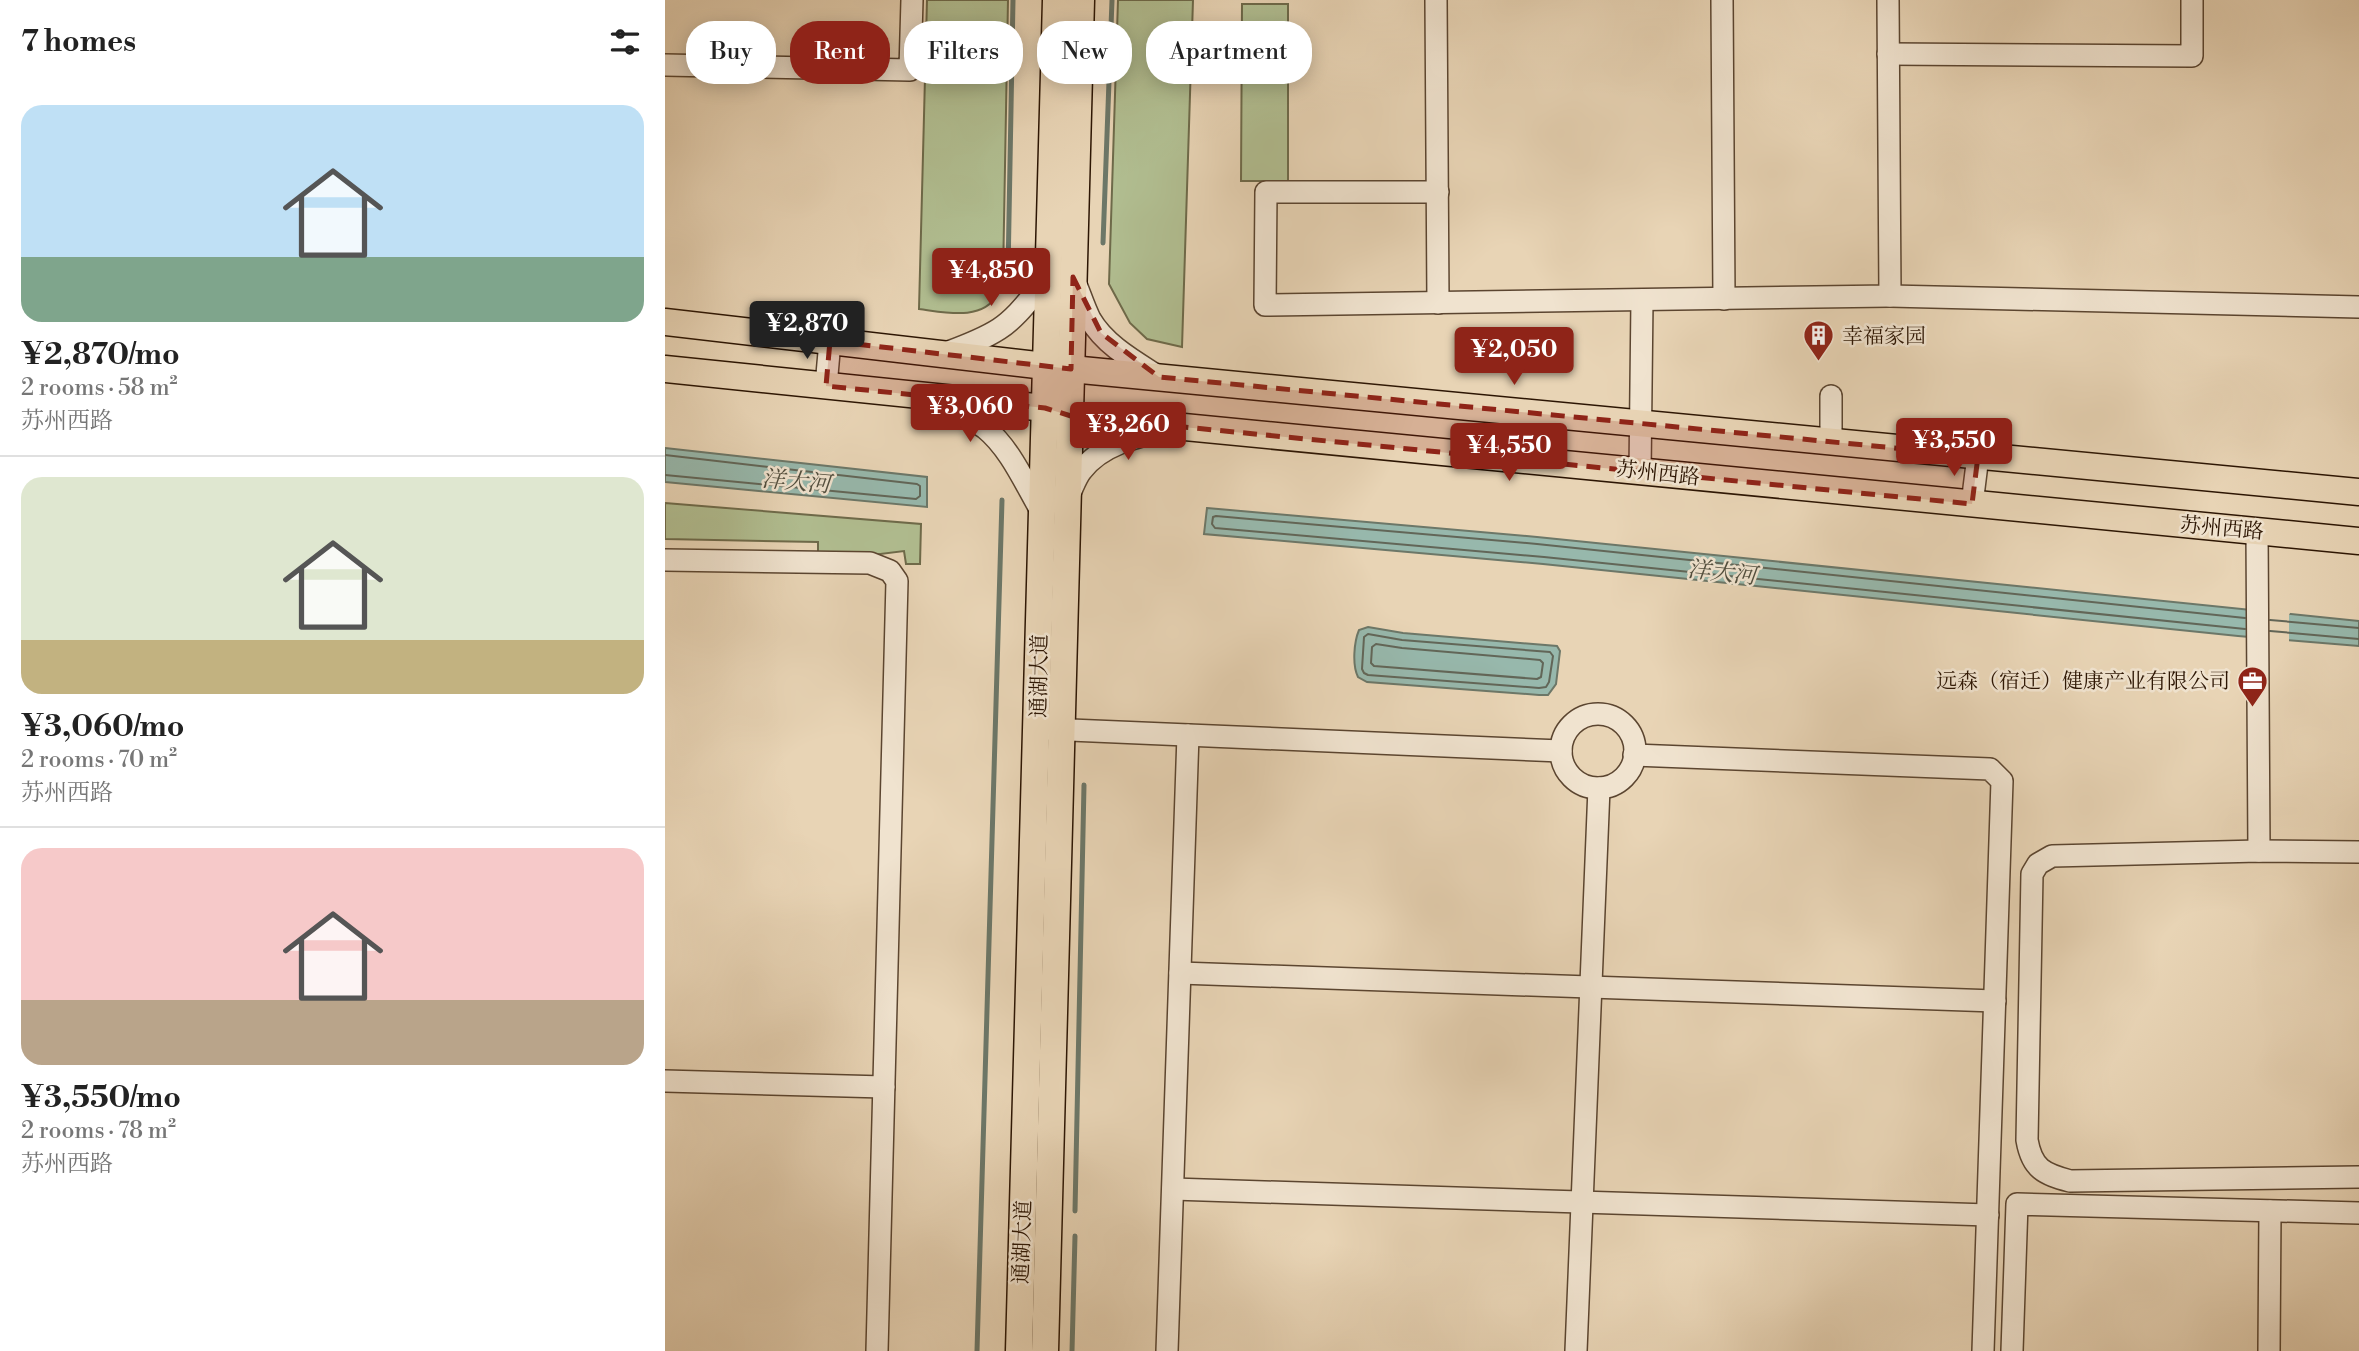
<!DOCTYPE html>
<html lang="en">
<head>
<meta charset="utf-8">
<style>
  body { margin:0; font-family:"Libre Bodoni","Noto Serif SC",serif; background:#f2f2f2; color:#222; height:100vh; display:flex; flex-direction:column; font-size:26px; white-space:nowrap }
  * { box-sizing:border-box; margin:0 }
  p { font-size:23px; color:#767676 }
  .icon { flex:none; width:38px; height:38px; fill:none; stroke:currentColor; stroke-width:2; stroke-linecap:round; stroke-linejoin:round }
  .map { position:relative; flex:1; overflow:hidden }
  .sheet { display:flex; flex-direction:column; background:#fff; width:665px }
  .sheet>* { flex:none }
  .top-card { position:absolute; left:21px; top:21px; width:665px; height:63px; display:flex; gap:14px }
  .price { position:absolute; translate:-50% -60px; padding:0 16px; border-radius:7px; background:#8f2418; color:#fff; font-size:23px; line-height:46px; filter:drop-shadow(0 2px 4px #0008) }
  .price::after { content:''; position:absolute; left:50%; top:42px; width:21px; height:16px; margin-left:-10px; background:inherit; clip-path:polygon(0 0,100% 0,50% 100%) }
  .price.on { background:#222; color:#fff }
  ul { padding:0; list-style:none }
  li { display:grid; align-content:center; gap:14px; height:371px; padding:0 21px }
  li+li { border-top:2px solid #e0e0e0 }
  li span { display:grid; place-items:center; height:217px; border-radius:21px; color:#555 }
  li>.icon { margin-inline-start:auto }
  span .icon { width:126px; height:126px; fill:#fffc; stroke-width:1 }
  li b { font-size:30px }
  h2 { display:flex; justify-content:space-between; align-items:center; height:84px; padding:0 21px; font-size:30px }
  .tag { padding:0 24px; border-radius:28px; background:#fff; box-shadow:0 4px 18px #0003; font-size:24px; line-height:63px }
  .tag.on { background:#8f2418; color:#fff }
  main { display:flex; flex:1; min-height:0 }
  .map>svg:first-child { display:block }
  .green { fill:#b1be91; stroke:#6e6a4a; stroke-width:2 }
  .water { fill:#97b8ac; stroke:#6c7768; stroke-width:2 }
  .pier { fill:#e8d4b5 }
  .lines { fill:none; stroke-linecap:round; stroke-linejoin:round }
  .shore { stroke:#626658; stroke-width:2 }
  .stream { stroke:#6c7768; stroke-width:5 }
  .minor-casing { stroke:#5b4530; stroke-width:24 }
  .major-casing { stroke:#2c1503; stroke-width:29 }
  .minor { stroke:#f0e3cf; stroke-width:21 }
  .major { stroke:#e8d4b5; stroke-width:26 }
  .marked { fill:#8f2418; fill-opacity:0.2; stroke:#8f2418; stroke-width:5; stroke-dasharray:14 9; stroke-linejoin:round }
  .labels { text-anchor:middle; stroke-width:5; stroke-linejoin:round; paint-order:stroke }
  .poi-label { font-size:21px; fill:#2c1503; stroke:#f0e3cf; text-anchor:start }
  .street-label { font-size:21px; fill:#2c1503; stroke:#f0e3cf }
  .water-label { font-size:23px; font-style:italic; fill:#514e3e; stroke:#f0e3cf }
</style>
</head>
<body>
<main>
<section class="sheet">
<h2>7 homes<svg class="icon" aria-label="filters" viewBox="0 0 24 24"><path d="M4 7h16M4 17h16"/><circle cx="9" cy="7" r="2"/><circle cx="15" cy="17" r="2"/></svg></h2>
<ul>
<li><span style="background:linear-gradient(#bfe0f5 70%,#7fa58c 0)"><svg class="icon" aria-label="home" viewBox="0 0 24 24"><path d="M3 11l9-7 9 7M6 9v11h12V9"/></svg></span><div><b>¥2,870/mo</b><p>2 rooms · 58 m²</p><p>苏州西路</p></div></li>
<li><span style="background:linear-gradient(#dfe7d0 75%,#c2b280 0)"><svg class="icon" aria-label="home" viewBox="0 0 24 24"><path d="M3 11l9-7 9 7M6 9v11h12V9"/></svg></span><div><b>¥3,060/mo</b><p>2 rooms · 70 m²</p><p>苏州西路</p></div></li>
<li><span style="background:linear-gradient(#f6c9c9 70%,#b9a48a 0)"><svg class="icon" aria-label="home" viewBox="0 0 24 24"><path d="M3 11l9-7 9 7M6 9v11h12V9"/></svg></span><div><b>¥3,550/mo</b><p>2 rooms · 78 m²</p><p>苏州西路</p></div></li>
</ul>
</section>
<div class="map">
<svg width="1694" height="1351" viewBox="0 0 1694 1351">
  <rect width="100%" height="100%" fill="#e8d4b5"/>
  <filter id="stains"><feTurbulence type="fractalNoise" baseFrequency=".00286" numOctaves="4"/><feColorMatrix values="0 0 0 0 .2 0 0 0 0 .09 0 0 0 0 .02 0 0 0 .5 -.17"/></filter>
  <radialGradient id="worn" r=".72"><stop offset=".6" stop-color="#630" stop-opacity="0"/><stop offset="1" stop-color="#630" stop-opacity=".3"/></radialGradient>
  <!-- green -->
  <g class="green">
    <path d="M262,0H343L338,277C337,282 336,290 333,294C317,322 279,312 254,309Z"/>
    <path d="M453,0H528L517,347L482,339L465,323L444,284Z"/>
    <path d="M577,4H623V181H576Z"/>
    <path d="M0,503L256,524L255,564H241L239,551L199,556L153,557V542L0,539Z"/>
  </g>
  <!-- water -->
  <g class="water">
    <path d="M0,448L262,477V507L0,482Z"/>
    <path d="M542,508L872,537L1694,621V646L1573,636L878,564L539,534Z"/>
    <path d="M703,627L738,633L892,646L895,651L891,684L883,695H874L702,682L693,677C687,665 689,642 694,630Z"/>
  </g>
  <!-- pier -->
  <path class="pier" d="M1581,607L1626,611L1624,615V643L1582,640Z"/>
  <g class="lines">
    <!-- shore -->
    <g class="shore">
      <path d="M0,455L252,484L255,486V496L251,499L0,475"/>
      <path d="M1580,618L872,544L551,516L548,517L547,524L550,528L879,557L1580,629"/>
      <path d="M1605,620L1694,628"/>
      <path d="M1605,631L1694,639"/>
      <path d="M703,634L737,640L885,652L888,656L884,682L881,687L874,688L703,675L699,673L697,669L699,637Z"/>
      <path d="M711,644L737,648L875,660L878,663L876,677L872,679L709,666L706,663L707,647Z"/>
    </g>
    <!-- stream -->
    <g class="stream">
      <path d="M438,243L447,0"/>
      <path d="M343,272L348,0"/>
      <path d="M410,1211L419,785"/>
      <path d="M312,1351L337,500"/>
      <path d="M407,1351L410,1236"/>
    </g>
    <defs>
      <g id="minor">
        <path d="M771,0L773,303"/>
        <path d="M1057,0L1059,299"/>
        <path d="M1223,54L1527,56V0"/>
        <path d="M0,65L245,70L247,0"/>
        <path d="M773,192H601L600,305L1225,296L1223,0"/>
        <path d="M410,282C415,294 419,307 425,319C440,345 469,361 494,377"/>
        <path d="M1225,296L1694,307"/>
        <path d="M278,354C297,347 317,340 334,329C354,316 368,294 384,277"/>
        <path d="M161,386L165,341"/>
        <path d="M1166,396V442"/>
        <path d="M259,403C279,409 302,415 320,428C346,449 361,486 378,514"/>
        <path d="M975,472L977,300"/>
        <path d="M404,495C408,487 411,477 417,470C437,444 471,437 502,430"/>
        <path d="M1307,504L1313,456"/>
        <path d="M1592,532L1594,851"/>
        <path d="M0,560L205,563L225,571L232,581L212,1351"/>
        <circle cx="933" cy="751" r="37"/>
        <path d="M382,729L896,751"/>
        <path d="M969,755L1325,769L1337,781L1318,1351"/>
        <path d="M1694,852L1594,851L1387,856L1373,864L1367,874L1362,1140C1367,1169 1379,1174 1405,1181L1694,1177"/>
        <path d="M515,973L1330,1001"/>
        <path d="M0,1081L219,1087"/>
        <path d="M508,1189L1323,1215"/>
        <path d="M502,1351L523,735"/>
        <path d="M911,1351L934,788"/>
        <path d="M1347,1351L1352,1204L1694,1213"/>
        <path d="M1604,1351L1605,1211"/>
      </g>
      <g id="major">
        <path d="M0,322L406,369L1694,492"/>
        <path d="M0,369L380,408L406,416L1694,541"/>
        <path d="M354,1351L391,0"/>
        <path d="M380,1351L416,0"/>
      </g>
    </defs>
    <!-- minor casing -->
    <use href="#minor" class="minor-casing"/>
    <!-- major casing -->
    <use href="#major" class="major-casing"/>
    <!-- minor -->
    <use href="#minor" class="minor"/>
    <!-- major -->
    <use href="#major" class="major"/>
  </g>
  <!-- marked area -->
  <path class="marked" d="M408,277L436,333L494,377L1313,456L1307,504L406,416L380,408L161,386L165,341L406,369Z"/>
  <!-- icons -->
  <defs>
    <symbol id="building-pin" viewBox="-11 -11 22 30"><path d="M0 17L-7.5 6A9.5 9.5 0 1 1 7.5 6Z" fill="#8f2418" stroke="#f0e3cf"/><path d="M-4-6H4V6H1V3H-1V6H-4ZM-2.5-4.3h1.7v1.8h-1.7ZM.8-4.3h1.7v1.8H.8ZM-2.5-1h1.7V.8h-1.7ZM.8-1h1.7V.8H.8Z" fill="#fff"/></symbol>
    <symbol id="office-pin" viewBox="-11 -11 22 30"><path d="M0 17L-7.5 6A9.5 9.5 0 1 1 7.5 6Z" fill="#8f2418" stroke="#f0e3cf"/><path d="M-6-3h4V-5.5h4V-3h4V5H-6ZM-1-4.5V-3h2v-1.5ZM-6 0V1H6V0Z" fill="#fff"/></symbol>
  </defs>
  <g fill-rule="evenodd">
    <use href="#building-pin" x="1136" y="318" width="35" height="47"/>
    <use href="#office-pin" x="1570" y="664" width="35" height="47"/>
  </g>
  <g class="labels">
    <!-- poi labels -->
    <g class="poi-label">
      <text x="1177" y="343">幸福家园</text>
      <text x="1565" y="688" text-anchor="end">远森（宿迁）健康产业有限公司</text>
    </g>
    <!-- street labels -->
    <g class="street-label">
      <text transform="translate(993 473) rotate(6)" y="7">苏州西路</text>
      <text transform="translate(1557 528) rotate(5)" y="7">苏州西路</text>
      <text transform="translate(374 676) rotate(-89)" y="7">通湖大道</text>
      <text transform="translate(357 1242) rotate(-88)" y="7">通湖大道</text>
    </g>
    <!-- water labels -->
    <g class="water-label">
      <text transform="translate(131 481) rotate(5)" y="8">洋大河</text>
      <text transform="translate(1057 572) rotate(6)" y="8">洋大河</text>
    </g>
  </g>
  <rect width="100%" height="100%" filter="url(#stains)"/>
  <rect width="100%" height="100%" fill="url(#worn)"/>
</svg>
<b class="price" style="left:326px;top:308px">¥4,850</b>
<b class="price on" style="left:142px;top:361px">¥2,870</b>
<b class="price" style="left:849px;top:387px">¥2,050</b>
<b class="price" style="left:305px;top:444px">¥3,060</b>
<b class="price" style="left:463px;top:462px">¥3,260</b>
<b class="price" style="left:1289px;top:478px">¥3,550</b>
<b class="price" style="left:844px;top:483px">¥4,550</b>
<div class="top-card">
<a class="tag">Buy</a>
<a class="tag on">Rent</a>
<a class="tag">Filters</a>
<a class="tag">New</a>
<a class="tag">Apartment</a>
</div>
</div>
</main>
</body>
</html>
